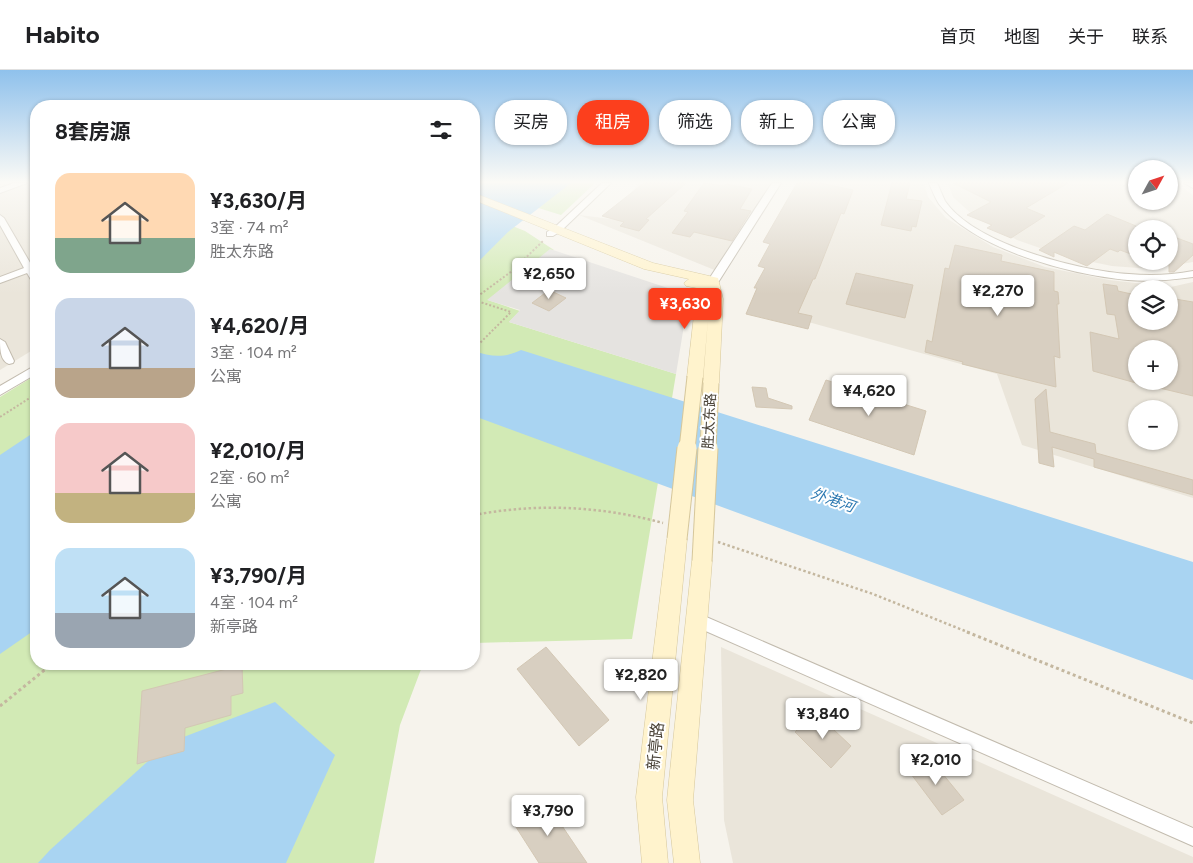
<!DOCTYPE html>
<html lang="zh">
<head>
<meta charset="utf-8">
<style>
  body { margin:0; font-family:Figtree,"Noto Sans SC",sans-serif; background:#f6f6f6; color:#202124; height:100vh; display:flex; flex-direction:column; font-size:19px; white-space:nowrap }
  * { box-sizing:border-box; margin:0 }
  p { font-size:16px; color:#757577 }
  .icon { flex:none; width:28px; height:28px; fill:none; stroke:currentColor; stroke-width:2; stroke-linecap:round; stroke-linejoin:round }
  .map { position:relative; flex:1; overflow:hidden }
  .side { position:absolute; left:30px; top:30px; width:450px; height:570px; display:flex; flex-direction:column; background:#fff; border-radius:20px; box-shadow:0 1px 4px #0004 }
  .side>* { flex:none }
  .banner { position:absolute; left:495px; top:30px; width:475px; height:45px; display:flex; gap:10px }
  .needle { width:32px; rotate:50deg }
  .buttons { position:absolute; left:1128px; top:90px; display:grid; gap:10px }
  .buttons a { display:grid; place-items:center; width:50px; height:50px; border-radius:50%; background:#fff; box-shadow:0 1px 4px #0004; font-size:25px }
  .price { position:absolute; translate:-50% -42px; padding:0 11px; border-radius:5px; background:#fff; color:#222; font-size:16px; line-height:32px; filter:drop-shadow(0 1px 2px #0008) }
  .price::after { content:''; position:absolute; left:50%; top:30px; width:15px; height:11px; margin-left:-8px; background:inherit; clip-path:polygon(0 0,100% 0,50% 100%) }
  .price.active { background:#fc3f1d; color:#fff }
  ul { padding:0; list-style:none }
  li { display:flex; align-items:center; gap:15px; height:125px; padding:0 25px }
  li span { display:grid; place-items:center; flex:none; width:140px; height:100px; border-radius:15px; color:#555 }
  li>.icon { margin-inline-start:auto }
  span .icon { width:60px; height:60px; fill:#fffc; stroke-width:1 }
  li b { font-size:21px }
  h2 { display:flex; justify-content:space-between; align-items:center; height:60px; padding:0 25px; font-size:21px }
  .chip { padding:0 18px; border-radius:20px; background:#fff; box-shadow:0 1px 4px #0004; font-size:18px; line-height:45px }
  .chip.active { background:#fc3f1d; color:#fff }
  header { display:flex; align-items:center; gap:30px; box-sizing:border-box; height:70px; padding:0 25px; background:#fff; border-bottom:1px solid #e0e0e0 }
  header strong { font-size:24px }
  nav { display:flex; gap:28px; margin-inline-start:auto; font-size:18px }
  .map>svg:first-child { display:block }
  .residential { fill:#eae5da; fill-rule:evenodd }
  .green { fill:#d2eab5 }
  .parking { fill:#e5e3e0 }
  .water { fill:#a9d4f2 }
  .building { fill:#d8cfc1; stroke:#d3c7b4 }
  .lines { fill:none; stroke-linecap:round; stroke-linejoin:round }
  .minor-casing { stroke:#c2bbae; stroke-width:2 }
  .tertiary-casing { stroke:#c2bbae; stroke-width:2 }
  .secondary-casing { stroke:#d6c79b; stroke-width:1 }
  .path-far2 { stroke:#c4b79f; stroke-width:2; stroke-dasharray:2 2; stroke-linecap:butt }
  .path-far1 { stroke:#c4b79f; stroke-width:2.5; stroke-dasharray:2.5 2.5; stroke-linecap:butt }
  .path { stroke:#c4b79f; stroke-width:3; stroke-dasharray:3 3; stroke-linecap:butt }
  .minor { fill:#fff; fill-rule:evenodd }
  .tertiary { fill:#fff; fill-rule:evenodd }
  .secondary { fill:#fff3cd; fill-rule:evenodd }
  .secondary-bridge-far1-casing { stroke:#d6c79b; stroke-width:17; stroke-linecap:butt }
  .secondary-bridge-casing { stroke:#d6c79b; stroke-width:21; stroke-linecap:butt }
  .secondary-bridge-far1 { stroke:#fff3cd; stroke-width:15 }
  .secondary-bridge { stroke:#fff3cd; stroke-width:19 }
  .labels { text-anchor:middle; stroke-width:4; stroke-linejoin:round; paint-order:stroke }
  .street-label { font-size:14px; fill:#4b4439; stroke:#fff }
  .water-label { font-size:15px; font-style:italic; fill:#2e7ab2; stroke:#fff }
  .near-street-label { font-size:16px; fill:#4b4439; stroke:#fff }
</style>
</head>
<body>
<header>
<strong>Habito</strong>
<nav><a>首页</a><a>地图</a><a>关于</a><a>联系</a></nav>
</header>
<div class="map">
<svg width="1193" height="793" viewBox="0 0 1193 793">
  <rect width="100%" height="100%" fill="#f6f3ec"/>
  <!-- residential -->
  <g class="residential">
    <path d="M15,113H36V278L0,300V118Z"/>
    <path d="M639,113H774L717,201L579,145L611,149Z"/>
    <path d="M800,113H924L928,127L946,148L993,177L1045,197L1109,210L1171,217L1193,212V428L1022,375L997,304L750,236ZM1136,219H1169V251H1136ZM1136,279H1169V311H1136ZM1136,339H1169V371H1136Z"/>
    <path d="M948,113H1136V131H1169V113H1176L1193,125V192L1152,199L1112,196L1063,186L1017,170L975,147L953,127ZM1136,159H1169V191H1136Z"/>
    <path d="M721,577L1193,787V793H733L724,750Z"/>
  </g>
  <!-- green -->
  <g class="green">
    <path d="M559,113H595L561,145L532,136Z"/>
    <path d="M474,141L525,161L554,180L488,230L520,241L509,252L676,304L632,569L474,573Z"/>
    <path d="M36,305V594H423L400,655L374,793H0V327Z"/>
  </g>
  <!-- parking -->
  <path class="parking" d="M550,179L689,225L676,304L509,252L520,240L487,230Z"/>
  <!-- water -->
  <g class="water">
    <path d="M474,113H571L508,162L474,196Z"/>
    <path d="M521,280L1193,492V610L474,346V281C491,287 505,288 521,280Z"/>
    <path d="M36,361V559L0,584V385Z"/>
    <path d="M275,632L335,685L286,793H38L50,780L168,673Z"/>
  </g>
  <!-- building -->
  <g class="building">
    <path d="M644,113H686L646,149L649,150L639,161L620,156L624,152L602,146Z"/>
    <path d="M704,113L725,116L726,114L752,119L740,139L751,141L732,171L694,162L690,167L672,163L688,142L684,141Z"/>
    <path d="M797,113H820L853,120L844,144L841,143L815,209H813L798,243L812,246L808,259L746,244L757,218H754L765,198L758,196L770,174L763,172Z"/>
    <path d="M892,113H910L906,129L922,131L916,157L912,156L911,161L881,155Z"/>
    <path d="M953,113H1068L1026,138L1045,146L1011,168L987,158L992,155L967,145L991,132Z"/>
    <path d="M1107,144L1136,156V186L1120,180L1118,182L1110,179L1087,196L1054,182V187L1039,180L1074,156L1085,160Z"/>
    <path d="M1169,165L1193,174V185L1174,202H1169Z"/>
    <path d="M955,175L1002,185L1001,191L1054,202V221L1058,222L1059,234H1057L1060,288L1054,286L1056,317L962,294L963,292L925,282L927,270L932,272L945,198L949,199Z"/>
    <path d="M856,203L913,215L905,248L846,234Z"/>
    <path d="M1103,214L1117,216L1118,221L1136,225V251H1169V228L1193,232V326L1147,315L1148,311H1169V279H1136V313L1093,301L1090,262L1119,269L1115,245L1107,244Z"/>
    <path d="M549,220L566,228L549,241L532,233Z"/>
    <path d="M826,310L926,341L914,385L809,350Z"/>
    <path d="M752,317L766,318L768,328L792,336V339L756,337Z"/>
    <path d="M1046,319L1050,362L1095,374L1096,383L1193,410V425L1094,397V389L1052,377L1054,397L1039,393L1035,329Z"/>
    <path d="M546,577L609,650L579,676L517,599Z"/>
    <path d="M242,595L243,623L231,626V645L185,658L184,681L137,694L142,621Z"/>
    <path d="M815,642L851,676L831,698L795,662Z"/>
    <path d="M929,687L964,730L942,745L908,700Z"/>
    <path d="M544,729L587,793H539L514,754Z"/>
  </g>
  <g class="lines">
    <defs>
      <g id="minor">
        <path d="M14,113H27L0,123V118Z"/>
        <path d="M602,113H611L561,161L553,166H547V162L555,157Z"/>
        <path d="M929,113H937C940,119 942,125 945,131C974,174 1079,201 1129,204C1150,206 1172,205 1193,201V207C1171,210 1150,212 1128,210C1072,205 975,180 939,134C935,128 932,120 929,113Z"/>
        <path d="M1184,113H1193V118Z"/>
        <path d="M0,145L4,148L36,203V214L33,213L27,203L0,213V207L24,198L0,155Z"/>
        <path d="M0,269L5,272L14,291L13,293L9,294C0,291 0,278 0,269Z"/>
        <path d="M36,295V304L0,325V316Z"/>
        <path d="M697,543L1193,758V776L692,555L689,550L692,545Z"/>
      </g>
      <path id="tertiary" d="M772,113H781L719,211L708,218H700L698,216L709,209Z"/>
      <g id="secondary">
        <path d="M474,123L653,193L718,208L723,229L719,313L716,317L711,318L706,317L703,313L708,249L703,307L700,311L695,312L690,311L687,307L697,218L686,216L684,213L689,209L644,199L474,130Z"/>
        <path d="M677,461L684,463L687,469L662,727L668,793H642L636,727L667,469L670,463Z"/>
        <path d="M702,483L709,485L712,491L693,730L700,793H674L667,730L692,491L695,485Z"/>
      </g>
    </defs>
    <!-- minor casing -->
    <use href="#minor" class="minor-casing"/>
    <!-- tertiary casing -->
    <use href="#tertiary" class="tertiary-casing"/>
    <!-- secondary casing -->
    <use href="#secondary" class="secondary-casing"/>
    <!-- path-far2 -->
    <g class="path-far2">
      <path d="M474,229L512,201L543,171"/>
      <path d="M474,230L511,242L474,279"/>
      <path d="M0,347L36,324"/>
    </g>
    <!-- path-far1 -->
    <g class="path-far1">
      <path d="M474,445C538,433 601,436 663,453"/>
      <path d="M718,472L873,524L970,563"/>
    </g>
    <!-- path -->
    <g class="path">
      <path d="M967,562L1193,653"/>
      <path d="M0,636L52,594"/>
    </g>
    <!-- minor -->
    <use href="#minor" class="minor"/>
    <!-- tertiary -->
    <use href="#tertiary" class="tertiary"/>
    <!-- secondary -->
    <use href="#secondary" class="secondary"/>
    <defs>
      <g id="secondary-bridge-far1">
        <path d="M687,379L695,307"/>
        <path d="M708,379L711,313"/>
      </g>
      <g id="secondary-bridge">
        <path d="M677,469L687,378"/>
        <path d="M702,491L708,378"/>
      </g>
    </defs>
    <!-- secondary-bridge-far1 casing -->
    <use href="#secondary-bridge-far1" class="secondary-bridge-far1-casing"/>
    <!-- secondary-bridge casing -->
    <use href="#secondary-bridge" class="secondary-bridge-casing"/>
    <!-- secondary-bridge-far1 -->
    <use href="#secondary-bridge-far1" class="secondary-bridge-far1"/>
    <!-- secondary-bridge -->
    <use href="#secondary-bridge" class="secondary-bridge"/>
  </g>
  <!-- sky -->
  <linearGradient id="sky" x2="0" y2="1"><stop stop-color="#8fc1ec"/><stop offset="0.5" stop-color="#fbfaf6"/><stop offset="1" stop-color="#fbfaf6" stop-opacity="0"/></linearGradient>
  <rect width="1193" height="224" fill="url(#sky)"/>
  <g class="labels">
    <!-- street labels -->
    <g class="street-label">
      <text transform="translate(709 351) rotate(-87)" y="5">胜太东路</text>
    </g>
    <!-- water labels -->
    <g class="water-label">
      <text transform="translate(833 430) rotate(19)" y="5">外港河</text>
    </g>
    <!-- near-street labels -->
    <g class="near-street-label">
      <text transform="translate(655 676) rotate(-84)" y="6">新亭路</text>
    </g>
  </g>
</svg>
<div class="buttons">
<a><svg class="needle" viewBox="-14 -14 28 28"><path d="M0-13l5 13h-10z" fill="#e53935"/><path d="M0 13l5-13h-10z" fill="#757577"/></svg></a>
<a><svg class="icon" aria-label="locate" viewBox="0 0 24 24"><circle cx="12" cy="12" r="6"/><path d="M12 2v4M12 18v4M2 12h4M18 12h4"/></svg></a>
<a><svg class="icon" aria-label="layers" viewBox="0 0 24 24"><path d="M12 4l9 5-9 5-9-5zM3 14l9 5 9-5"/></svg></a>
<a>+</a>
<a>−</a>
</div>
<b class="price" style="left:549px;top:230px">¥2,650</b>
<b class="price" style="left:998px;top:247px">¥2,270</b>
<b class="price active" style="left:685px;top:260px">¥3,630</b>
<b class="price" style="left:869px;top:347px">¥4,620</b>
<b class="price" style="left:641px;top:631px">¥2,820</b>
<b class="price" style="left:823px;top:670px">¥3,840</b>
<b class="price" style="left:936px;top:716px">¥2,010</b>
<b class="price" style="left:548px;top:767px">¥3,790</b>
<div class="banner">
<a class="chip">买房</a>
<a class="chip active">租房</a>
<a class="chip">筛选</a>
<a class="chip">新上</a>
<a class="chip">公寓</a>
</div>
<section class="side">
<h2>8套房源<svg class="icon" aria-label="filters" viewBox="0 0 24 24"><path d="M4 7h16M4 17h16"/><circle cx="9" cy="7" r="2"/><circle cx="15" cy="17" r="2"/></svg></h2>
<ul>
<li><span style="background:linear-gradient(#ffd9b3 65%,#7fa58c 0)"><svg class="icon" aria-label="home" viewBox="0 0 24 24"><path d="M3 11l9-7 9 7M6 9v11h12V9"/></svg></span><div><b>¥3,630/月</b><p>3室 · 74 m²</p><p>胜太东路</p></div></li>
<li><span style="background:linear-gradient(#c9d6e8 70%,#b9a48a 0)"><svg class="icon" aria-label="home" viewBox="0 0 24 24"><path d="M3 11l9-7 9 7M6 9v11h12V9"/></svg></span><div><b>¥4,620/月</b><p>3室 · 104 m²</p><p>公寓</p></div></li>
<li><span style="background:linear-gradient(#f6c9c9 70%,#c2b280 0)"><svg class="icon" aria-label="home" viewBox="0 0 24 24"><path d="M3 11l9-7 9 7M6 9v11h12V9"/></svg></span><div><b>¥2,010/月</b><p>2室 · 60 m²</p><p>公寓</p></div></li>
<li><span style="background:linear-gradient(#bfe0f5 65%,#9aa5b1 0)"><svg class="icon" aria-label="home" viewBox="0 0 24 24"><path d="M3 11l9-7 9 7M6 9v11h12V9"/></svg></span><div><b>¥3,790/月</b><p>4室 · 104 m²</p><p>新亭路</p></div></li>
</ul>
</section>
</div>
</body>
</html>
